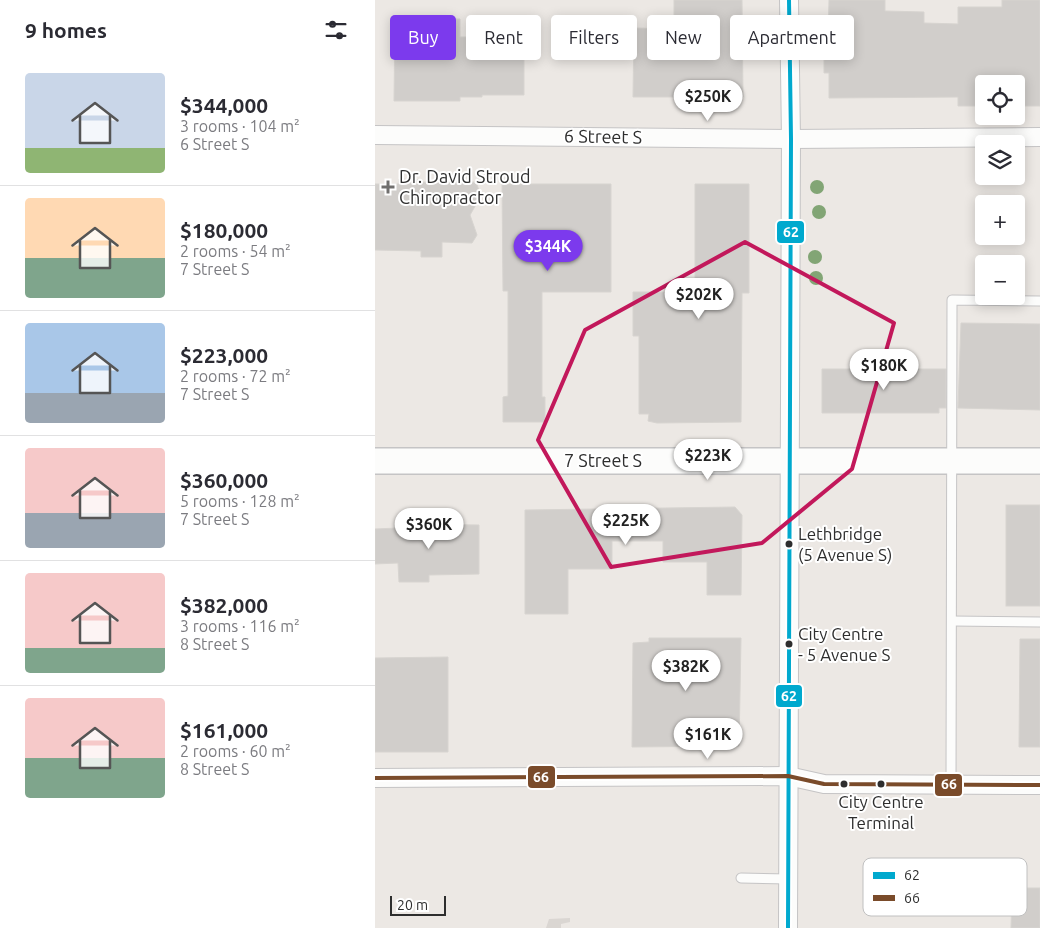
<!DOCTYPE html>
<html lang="en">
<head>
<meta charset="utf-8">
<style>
  body { margin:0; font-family:Ubuntu,sans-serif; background:#f7f7f7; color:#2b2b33; height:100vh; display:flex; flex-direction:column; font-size:19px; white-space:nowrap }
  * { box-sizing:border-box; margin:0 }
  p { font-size:16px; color:#7c7c81 }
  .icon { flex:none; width:28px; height:28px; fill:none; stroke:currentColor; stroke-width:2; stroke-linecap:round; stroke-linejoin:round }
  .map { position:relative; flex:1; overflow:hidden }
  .details { display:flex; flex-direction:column; background:#fff; width:375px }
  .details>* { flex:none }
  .guide { position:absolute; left:15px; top:15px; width:475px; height:45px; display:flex; gap:10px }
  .buttons { position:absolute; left:600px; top:75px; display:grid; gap:10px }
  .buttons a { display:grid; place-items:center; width:50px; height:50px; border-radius:5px; background:#fff; box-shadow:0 2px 12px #0003; font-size:25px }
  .scale { position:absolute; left:15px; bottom:12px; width:56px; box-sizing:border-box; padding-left:5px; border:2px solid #2e2e2e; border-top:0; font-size:14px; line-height:18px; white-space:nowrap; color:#2e2e2e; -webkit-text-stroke:4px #fff; paint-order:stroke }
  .price { position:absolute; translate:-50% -42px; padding:0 11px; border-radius:18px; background:#fff; color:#222; font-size:16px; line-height:32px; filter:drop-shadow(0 1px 2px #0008) }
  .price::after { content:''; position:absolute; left:50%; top:30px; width:15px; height:11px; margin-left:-8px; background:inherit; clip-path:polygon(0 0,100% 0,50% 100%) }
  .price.current { background:#7c3aed; color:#fff }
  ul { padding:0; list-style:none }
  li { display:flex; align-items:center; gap:15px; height:125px; padding:0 25px }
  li+li { border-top:1px solid #e1e1e2 }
  li span { display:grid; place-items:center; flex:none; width:140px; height:100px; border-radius:5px; color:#555 }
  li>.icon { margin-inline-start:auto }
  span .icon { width:60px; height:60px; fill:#fffc; stroke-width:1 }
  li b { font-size:21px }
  h2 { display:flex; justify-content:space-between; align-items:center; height:60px; padding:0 25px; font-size:21px }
  .tag { padding:0 18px; border-radius:5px; background:#fff; box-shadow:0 2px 12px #0003; font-size:18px; line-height:45px }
  .tag.current { background:#7c3aed; color:#fff }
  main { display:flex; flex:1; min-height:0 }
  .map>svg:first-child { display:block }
  .plaza { fill:#dad6d2 }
  .building { fill:#d1cecb; stroke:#d7d4d0 }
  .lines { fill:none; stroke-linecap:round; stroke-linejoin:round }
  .lane-casing { stroke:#c5c4c5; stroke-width:11 }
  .street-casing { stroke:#c5c4c5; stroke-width:20 }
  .secondary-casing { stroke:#c5c4c5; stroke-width:28 }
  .lane { stroke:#fcfcfb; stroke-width:9 }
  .street { stroke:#fcfcfb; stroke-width:18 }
  .secondary { stroke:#fcfcfb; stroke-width:25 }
  .bus-1-casing { stroke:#fff; stroke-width:8 }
  .bus-2-casing { stroke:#fff; stroke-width:8 }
  .bus-1 { stroke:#00a9ce; stroke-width:4 }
  .bus-2 { stroke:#7a4b2a; stroke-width:4 }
  .tree { fill:#82a575 }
  .marked { fill:none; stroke:#c2185b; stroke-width:4; stroke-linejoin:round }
  .poi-dot { fill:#706f6e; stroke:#fff; stroke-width:2 }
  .bus-dot { fill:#2e2e2e; stroke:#fff; stroke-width:2 }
  .labels { text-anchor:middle; stroke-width:4; stroke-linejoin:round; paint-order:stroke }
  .bus-label { font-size:17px; fill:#2e2e2e; stroke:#fff; text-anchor:start }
  .street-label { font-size:18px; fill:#2e2e2e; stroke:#fff }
  .poi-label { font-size:18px; fill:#2e2e2e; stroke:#fff; text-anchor:start }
  .key { fill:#fff; stroke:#c0c0c0; stroke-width:1 }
  .key-label { font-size:14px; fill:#2e2e2e }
  .line-badge { stroke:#fff; stroke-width:2 }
  .badge-label { font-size:14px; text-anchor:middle; font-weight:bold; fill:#fff }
</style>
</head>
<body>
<main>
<section class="details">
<h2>9 homes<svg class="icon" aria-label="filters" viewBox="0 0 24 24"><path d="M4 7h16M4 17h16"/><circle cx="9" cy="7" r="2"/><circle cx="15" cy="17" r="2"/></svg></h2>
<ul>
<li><span style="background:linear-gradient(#c9d6e8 75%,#8fb573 0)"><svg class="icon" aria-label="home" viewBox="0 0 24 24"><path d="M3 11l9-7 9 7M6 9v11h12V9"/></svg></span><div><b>$344,000</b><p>3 rooms · 104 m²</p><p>6 Street S</p></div></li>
<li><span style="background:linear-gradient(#ffd9b3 60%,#7fa58c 0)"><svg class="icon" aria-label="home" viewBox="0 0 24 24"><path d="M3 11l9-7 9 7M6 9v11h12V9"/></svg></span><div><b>$180,000</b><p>2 rooms · 54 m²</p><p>7 Street S</p></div></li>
<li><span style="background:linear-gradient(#a9c7e8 70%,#9aa5b1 0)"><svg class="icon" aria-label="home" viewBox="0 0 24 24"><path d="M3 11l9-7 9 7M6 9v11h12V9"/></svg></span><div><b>$223,000</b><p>2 rooms · 72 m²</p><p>7 Street S</p></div></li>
<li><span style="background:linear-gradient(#f6c9c9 65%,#9aa5b1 0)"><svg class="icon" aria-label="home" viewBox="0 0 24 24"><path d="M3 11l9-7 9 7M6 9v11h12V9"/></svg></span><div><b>$360,000</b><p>5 rooms · 128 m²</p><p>7 Street S</p></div></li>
<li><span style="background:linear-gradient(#f6c9c9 75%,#7fa58c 0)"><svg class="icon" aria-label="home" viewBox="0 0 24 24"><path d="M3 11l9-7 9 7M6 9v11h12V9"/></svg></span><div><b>$382,000</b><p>3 rooms · 116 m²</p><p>8 Street S</p></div></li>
<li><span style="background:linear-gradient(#f6c9c9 60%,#7fa58c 0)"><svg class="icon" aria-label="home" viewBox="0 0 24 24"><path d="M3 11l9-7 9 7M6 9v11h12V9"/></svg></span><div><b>$161,000</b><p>2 rooms · 60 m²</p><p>8 Street S</p></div></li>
</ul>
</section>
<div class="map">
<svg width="665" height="928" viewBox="0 0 665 928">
  <rect width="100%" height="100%" fill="#ece8e4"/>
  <!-- plaza -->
  <path class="plaza" d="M195,918V922L186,924V928H171L174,919Z"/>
  <!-- building -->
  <g class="building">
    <path d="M299,0H367L368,97H258L259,28L299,29Z"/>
    <path d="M454,0H510V11L549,12V23L583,24V7H627V0H665V106H641V84H609V106H583V97L454,98V73H449V40L453,41Z"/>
    <path d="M20,19H85V37H135L140,38V42H149V95H107V97H85V101H19Z"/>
    <path d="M24,179L46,180V182H101L106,196L95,215L102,235L97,243L67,242V257H46V251L0,250V184H23Z"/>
    <path d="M127,184H236V292H167V397H170V422H128V397L133,396V291H128Z"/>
    <path d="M320,184H374V293H367L366,422L282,423L273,421L274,414H264V336H258V292H320Z"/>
    <path d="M586,323L665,324V410L583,408Z"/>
    <path d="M447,369H571V408H564V413H447Z"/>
    <rect x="631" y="505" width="34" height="101"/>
    <path d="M360,507L367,515L366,595H332V562H288V541H237V569H193V614H150V510Z"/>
    <path d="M22,524L104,525V574L54,575V582H24L23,563L0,564V529L22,528Z"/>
    <path d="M274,638H366L364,746L257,747L258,643L274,642Z"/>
    <path d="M645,639H665V747H644Z"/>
    <path d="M73,657V752H0V658Z"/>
    <path d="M637,888H665V928H636Z"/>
  </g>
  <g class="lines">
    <defs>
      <g id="lane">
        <path d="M577,621L665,622"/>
        <path d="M576,785L577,300L665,301"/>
        <path d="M366,878L413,879"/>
      </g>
      <g id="street">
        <path d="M0,135L416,139L665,137"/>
        <path d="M0,778L413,776L449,784L665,785"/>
        <path d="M413,928L416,139L414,0"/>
      </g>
      <path id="secondary" d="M0,461H665"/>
    </defs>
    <!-- lane casing -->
    <use href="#lane" class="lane-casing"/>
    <!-- street casing -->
    <use href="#street" class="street-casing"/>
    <!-- secondary casing -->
    <use href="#secondary" class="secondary-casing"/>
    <!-- lane -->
    <use href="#lane" class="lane"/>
    <!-- street -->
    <use href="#street" class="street"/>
    <!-- secondary -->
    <use href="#secondary" class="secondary"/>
    <defs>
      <path id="bus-1" d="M413,928L416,139L414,0"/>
      <path id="bus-2" d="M0,778L413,776L449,784L665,785"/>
    </defs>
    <!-- bus-1 casing -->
    <use href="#bus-1" class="bus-1-casing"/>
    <!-- bus-2 casing -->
    <use href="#bus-2" class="bus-2-casing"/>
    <!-- bus-1 -->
    <use href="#bus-1" class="bus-1"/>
    <!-- bus-2 -->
    <use href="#bus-2" class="bus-2"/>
  </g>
  <!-- trees -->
  <g class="tree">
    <circle cx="442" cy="187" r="7"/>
    <circle cx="444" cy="212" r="7"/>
    <circle cx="440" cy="257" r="7"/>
    <circle cx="441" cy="278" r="7"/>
  </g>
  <!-- marked area -->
  <path class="marked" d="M370,242L519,323L477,469L387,543L236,567L163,440L210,330Z"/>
  <!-- markers -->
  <path class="poi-dot" d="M10.5 179.5h5v5h5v5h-5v5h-5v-5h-5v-5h5z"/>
  <g class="bus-dot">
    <circle cx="414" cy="544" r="4.5"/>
    <circle cx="414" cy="644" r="4.5"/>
    <circle cx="469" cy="784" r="4.5"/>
    <circle cx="506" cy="784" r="4.5"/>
  </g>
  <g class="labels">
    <!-- bus labels -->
    <g class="bus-label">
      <text x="423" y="540">Lethbridge<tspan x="423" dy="21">(5 Avenue S)</tspan></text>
      <text x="423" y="640">City Centre<tspan x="423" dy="21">- 5 Avenue S</tspan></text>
      <text x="506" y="808" text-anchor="middle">City Centre<tspan x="506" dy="21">Terminal</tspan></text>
    </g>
    <!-- street labels -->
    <g class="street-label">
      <text transform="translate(228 137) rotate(1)" y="6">6 Street S</text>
      <text x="228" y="467">7 Street S</text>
    </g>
    <!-- poi labels -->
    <g class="poi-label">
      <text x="24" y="183">Dr. David Stroud<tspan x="24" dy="21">Chiropractor</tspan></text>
    </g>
  </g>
  <!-- legend -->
  <rect x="488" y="858" width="164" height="58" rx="8" class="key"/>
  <rect x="498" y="872" width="22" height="7" fill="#00a9ce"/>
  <rect x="498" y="895" width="22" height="6" fill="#7a4b2a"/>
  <g class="key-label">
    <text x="529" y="880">62</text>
    <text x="529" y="903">66</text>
  </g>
  <g class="line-badge">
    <rect x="401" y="220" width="29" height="24" rx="5" fill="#00a9ce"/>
    <rect x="400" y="684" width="28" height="24" rx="5" fill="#00a9ce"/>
    <rect x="152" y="765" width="29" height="24" rx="5" fill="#7a4b2a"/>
    <rect x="559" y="773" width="29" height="24" rx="5" fill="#7a4b2a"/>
  </g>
  <g class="badge-label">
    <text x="416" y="237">62</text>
    <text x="414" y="701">62</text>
    <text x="166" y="782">66</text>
    <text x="574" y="789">66</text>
  </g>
</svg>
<div class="buttons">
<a><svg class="icon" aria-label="locate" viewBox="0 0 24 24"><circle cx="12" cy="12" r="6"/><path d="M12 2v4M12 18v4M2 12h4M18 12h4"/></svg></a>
<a><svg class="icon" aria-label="layers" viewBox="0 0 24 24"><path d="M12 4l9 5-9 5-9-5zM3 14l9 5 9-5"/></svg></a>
<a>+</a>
<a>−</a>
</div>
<div class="scale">20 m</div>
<b class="price" style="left:333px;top:122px">$250K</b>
<b class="price current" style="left:173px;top:272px">$344K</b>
<b class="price" style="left:324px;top:320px">$202K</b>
<b class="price" style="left:509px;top:391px">$180K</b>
<b class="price" style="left:333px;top:481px">$223K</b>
<b class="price" style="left:251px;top:546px">$225K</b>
<b class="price" style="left:54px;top:550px">$360K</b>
<b class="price" style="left:311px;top:692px">$382K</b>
<b class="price" style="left:333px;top:760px">$161K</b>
<div class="guide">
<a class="tag current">Buy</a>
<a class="tag">Rent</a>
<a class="tag">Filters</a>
<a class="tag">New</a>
<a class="tag">Apartment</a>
</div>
</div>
</main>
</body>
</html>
